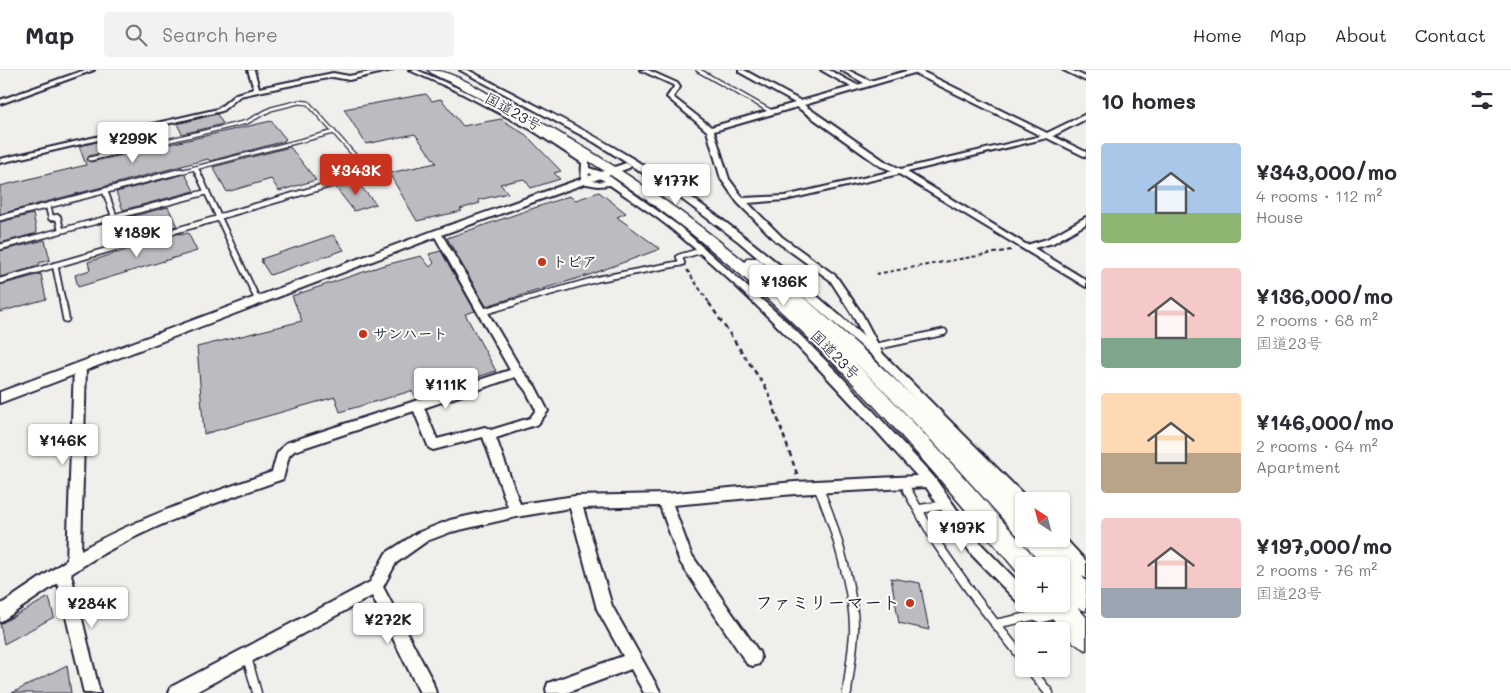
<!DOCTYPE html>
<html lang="en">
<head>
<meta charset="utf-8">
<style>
  body { margin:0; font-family:Mali,"Klee One",sans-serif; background:#f2f2f3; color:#2b2b33; height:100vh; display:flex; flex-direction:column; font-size:19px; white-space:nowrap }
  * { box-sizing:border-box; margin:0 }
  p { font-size:16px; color:#7c7c81 }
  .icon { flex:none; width:28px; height:28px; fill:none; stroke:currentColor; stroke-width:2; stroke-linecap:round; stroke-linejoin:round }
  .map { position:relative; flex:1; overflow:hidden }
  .side { display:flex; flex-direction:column; background:#fff; width:425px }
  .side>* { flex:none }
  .needle { width:32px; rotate:324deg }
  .controls { position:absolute; left:1015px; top:422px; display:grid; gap:10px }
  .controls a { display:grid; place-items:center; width:55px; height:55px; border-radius:5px; background:#fff; box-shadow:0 1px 4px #0004; font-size:25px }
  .price { position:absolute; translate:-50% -42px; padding:0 11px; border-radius:5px; background:#fff; color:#222; font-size:16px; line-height:32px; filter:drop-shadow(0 1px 2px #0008) }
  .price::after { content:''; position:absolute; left:50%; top:30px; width:15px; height:11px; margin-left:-8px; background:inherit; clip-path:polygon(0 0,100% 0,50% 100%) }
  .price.active { background:#c8321e; color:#fff }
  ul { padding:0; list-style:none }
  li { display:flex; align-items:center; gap:15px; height:125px; padding:0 15px }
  li span { display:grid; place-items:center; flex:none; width:140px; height:100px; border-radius:5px; color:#555 }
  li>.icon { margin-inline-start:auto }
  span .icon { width:60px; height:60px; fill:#fffc; stroke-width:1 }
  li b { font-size:21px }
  h2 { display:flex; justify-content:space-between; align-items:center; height:60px; padding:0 15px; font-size:21px }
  header { display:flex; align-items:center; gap:30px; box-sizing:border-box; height:70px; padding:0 25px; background:#fff; border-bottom:1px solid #e1e1e2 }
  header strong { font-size:24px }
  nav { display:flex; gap:28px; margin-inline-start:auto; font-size:18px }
  .search { width:350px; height:45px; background:#f2f2f3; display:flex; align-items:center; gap:12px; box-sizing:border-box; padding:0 18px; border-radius:5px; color:#7c7c81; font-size:19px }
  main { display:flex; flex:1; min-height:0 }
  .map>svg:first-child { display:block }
  .building { fill:#bcbcc0; stroke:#22223b }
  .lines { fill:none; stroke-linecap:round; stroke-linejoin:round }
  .service-far3-casing { stroke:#22223b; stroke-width:5.5 }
  .service-far2-casing { stroke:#22223b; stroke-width:8 }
  .service-far1-casing { stroke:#22223b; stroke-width:9 }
  .service-casing { stroke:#22223b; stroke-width:11 }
  .minor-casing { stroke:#22223b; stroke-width:4 }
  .tertiary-casing { stroke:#22223b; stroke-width:4 }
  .trunk-casing { stroke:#22223b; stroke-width:3 }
  .path-far2 { stroke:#22223b; stroke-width:2; stroke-dasharray:4 3; stroke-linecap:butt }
  .path-far1 { stroke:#22223b; stroke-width:2.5; stroke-dasharray:5 4; stroke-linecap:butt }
  .path { stroke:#22223b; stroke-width:3; stroke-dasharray:6 5; stroke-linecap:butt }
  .service-far3 { stroke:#fdfcf7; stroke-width:3 }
  .service-far2 { stroke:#fdfcf7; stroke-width:4.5 }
  .service-far1 { stroke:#fdfcf7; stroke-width:5.5 }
  .service { stroke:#fdfcf7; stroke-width:8 }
  .minor { fill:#fdfcf7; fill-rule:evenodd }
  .tertiary { fill:#fdfcf7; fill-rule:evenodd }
  .trunk { fill:#fdfcf7; fill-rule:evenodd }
  .poi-dot { fill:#c8321e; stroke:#fdfcf7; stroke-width:2 }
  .labels { text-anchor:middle; stroke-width:4; stroke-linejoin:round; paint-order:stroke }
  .street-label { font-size:15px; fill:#22223b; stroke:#fdfcf7 }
  .poi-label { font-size:15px; font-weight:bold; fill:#22223b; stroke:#fdfcf7; text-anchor:start }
  .near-poi-label { font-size:18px; font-weight:bold; fill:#22223b; stroke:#fdfcf7; text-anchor:end }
</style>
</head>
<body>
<header>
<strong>Map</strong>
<div class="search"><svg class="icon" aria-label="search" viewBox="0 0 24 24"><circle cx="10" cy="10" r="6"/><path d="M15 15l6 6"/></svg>Search here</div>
<nav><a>Home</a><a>Map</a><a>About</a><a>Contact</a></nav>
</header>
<main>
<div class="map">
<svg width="1086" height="623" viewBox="0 0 1086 623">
  <rect width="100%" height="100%" fill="#f0efec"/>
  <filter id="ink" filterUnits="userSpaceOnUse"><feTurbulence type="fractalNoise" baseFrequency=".02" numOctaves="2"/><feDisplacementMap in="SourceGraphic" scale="10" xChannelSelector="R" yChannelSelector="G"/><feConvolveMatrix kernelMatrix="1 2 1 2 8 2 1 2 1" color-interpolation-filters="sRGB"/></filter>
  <g filter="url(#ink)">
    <!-- building -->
    <g class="building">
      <path d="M426,24L432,31L441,29L463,56L501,49L526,65L561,101L554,103L560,109L531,118L524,109L500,114L508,123L478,130L480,133L460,139L462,141L417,151L389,103L436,93L415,64L366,74L344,39Z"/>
      <path d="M217,44L223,54L182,64L177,54Z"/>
      <path d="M271,51L286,69L284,70L285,71L210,91L208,89L0,144V116L86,95L79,76L134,63L139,74L89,86L87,90L91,92Z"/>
      <path d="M290,77L316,110L279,121L271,109L227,122L213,97Z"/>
      <path d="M185,104L194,121L123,140L116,122Z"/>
      <path d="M357,112L376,134L354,141L336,118Z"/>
      <path d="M599,122L626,143L617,147L660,179L589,205L486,236L447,168L569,126L576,130Z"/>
      <path d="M168,137L177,156L123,171L117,153L127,150L126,148Z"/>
      <path d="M33,144L37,163L0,173V152Z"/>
      <path d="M180,163L181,165L188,163L197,181L78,217L75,205L90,200L88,192Z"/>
      <path d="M333,165L344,180L270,205L261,191H263L261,189Z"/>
      <path d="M45,170L50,190L39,193V196L0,207V181Z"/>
      <path d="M441,181L475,241L465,244L496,301L417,327L411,321L340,342L335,327L204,364L197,277L302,251L292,226L381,196L421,186L430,197L434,193L429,184Z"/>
      <path d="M41,204L46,229L0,242V215Z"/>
      <path d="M891,508L920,513L929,560L899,553Z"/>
      <path d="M49,527L54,547L4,574L0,554Z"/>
      <path d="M67,595L71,623H12Z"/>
    </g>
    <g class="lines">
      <defs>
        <g id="service-far3">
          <path d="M698,0L772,42"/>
          <path d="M90,89L247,52L271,39L299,32L308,33L370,103"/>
          <path d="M195,98L197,103"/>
          <path d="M176,103L334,62"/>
        </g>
        <g id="service-far2">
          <path d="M197,101L258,231"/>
          <path d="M105,121L114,146"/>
          <path d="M48,136L51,148L58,147L61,160"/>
          <path d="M218,147L370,103L369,101"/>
          <path d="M0,148L181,101"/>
          <path d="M0,177L207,122"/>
          <path d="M55,195L63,234"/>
          <path d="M0,211L219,148"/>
          <path d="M509,234L598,209L682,193L679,187L703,180"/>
        </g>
        <g id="service-far1">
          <path d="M63,233L66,249"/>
          <path d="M482,242L513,233"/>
          <path d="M874,277L944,262"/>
        </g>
        <g id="service">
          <path d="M818,417C834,452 855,524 854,562C853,582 849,603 847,623"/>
          <path d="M907,420L938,475L976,529L1024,590"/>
          <path d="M920,439L946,435"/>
          <path d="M995,554L1037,545"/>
          <path d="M247,587L257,623"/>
          <path d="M1030,599L1049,623"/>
        </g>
        <g id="minor">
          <path d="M85,0H94L0,34V30Z"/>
          <path d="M248,0H254L259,18L333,3L349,6L380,0H392L349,10L333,7L258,22L240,26L222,41L0,93V89L218,39L236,24L254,19Z"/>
          <path d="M409,0H417C478,26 533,55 589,90V98L605,103L680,157L787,252L840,305L934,407L982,475L1024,518V534H1039L1042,537L1064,533L1069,535L1072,540L1069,545L1040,553L1035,550L972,485L926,417L795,424L673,435L691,484L759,582L761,588L759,594L753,596L747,594L680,492L660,436L583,438L612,536L661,623H644L631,599L566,623H547L546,619L548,613L623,586L597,539L570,438L516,447L451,462L427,471L396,493L383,517L432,610L436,623H420L372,526L194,623H169L171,617L370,512L386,483L417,463L450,450L508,437L483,367L433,380L429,378L414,341L294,381L289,386L283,409C210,435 134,460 71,504L100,623H84L58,513L0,552V535L67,490L74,297L76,294L80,293L86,297L81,480C141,446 208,424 272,402L277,384L286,373L510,300L433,163L434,161L437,160L441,163L521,299L535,316L548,341L538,354L496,368L520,434L575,426L665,424L795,412L917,406C840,320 763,235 674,161C654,144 631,130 610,115L598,116L581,113L582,93L532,60L459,22ZM589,103L605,111L598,112L588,110ZM515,307L526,321L536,340L530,348L491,360L485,357L437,369L424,338Z"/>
          <path d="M460,0H468C524,30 581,57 635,90C717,141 792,203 864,267L852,244L830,210L776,171L738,133L721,109L707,61L667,27L674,17L673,15L640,0H648L677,13L680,17L673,27L711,57L795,33L739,2V0H744L801,31L851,17L821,0H829L857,15L864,13L841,0H848L870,11L910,0H919L1047,63L1086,44V49L1053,66L1086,82V87L1047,68L907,102L1027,175L1047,169L1086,147V154L1053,173L1034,178L1086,210V217L899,104L785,130L748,133L782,167L836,206L862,244L883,284L1030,431H1024V439L1019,437L873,286L738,171L668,119L594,72ZM914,3L1041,66L901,99L886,92L804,35ZM797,37L880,96L893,101L785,126L743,128L729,109L714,61Z"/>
          <path d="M1063,0H1071L1086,7V11Z"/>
          <path d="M1061,464L1086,491V508L1081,506L1052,473L1050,469H1061Z"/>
        </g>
        <path id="tertiary" d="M626,93L631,96L629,98L441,165L0,333V322L433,161Z"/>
        <path id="trunk" d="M428,0C451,0 474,16 494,27C583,73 668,128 745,192L747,188H757C852,266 941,350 1024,441V469H1049L1086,511V541L1078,538L1086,547V580C1069,573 1052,550 1045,534H1061V523L1070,529L1061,518V496H1043L1026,476L1022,469L1023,467L1016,464C956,395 894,329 828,266C901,336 969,412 1035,488L1039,496H1024V506L1019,504C908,369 793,236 651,133C604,99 555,69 504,41C487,31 469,22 452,13C444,9 434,6 428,0Z"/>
      </defs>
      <!-- service-far3 casing -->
      <use href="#service-far3" class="service-far3-casing"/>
      <!-- service-far2 casing -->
      <use href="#service-far2" class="service-far2-casing"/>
      <!-- service-far1 casing -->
      <use href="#service-far1" class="service-far1-casing"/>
      <!-- service casing -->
      <use href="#service" class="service-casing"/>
      <!-- minor casing -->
      <use href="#minor" class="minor-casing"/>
      <!-- tertiary casing -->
      <use href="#tertiary" class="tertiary-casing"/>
      <!-- trunk casing -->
      <use href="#trunk" class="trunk-casing"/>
      <!-- path-far2 -->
      <g class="path-far2">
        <path d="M687,200L710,234"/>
        <path d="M876,204L1011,180"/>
      </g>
      <!-- path-far1 -->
      <path class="path-far1" d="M709,233L768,321L797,404"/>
      <!-- path -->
      <path class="path" d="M796,403L797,405"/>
      <!-- service-far3 -->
      <use href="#service-far3" class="service-far3"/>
      <!-- service-far2 -->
      <use href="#service-far2" class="service-far2"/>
      <!-- service-far1 -->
      <use href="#service-far1" class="service-far1"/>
      <!-- service -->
      <use href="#service" class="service"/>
      <!-- minor -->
      <use href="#minor" class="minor"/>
      <!-- tertiary -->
      <use href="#tertiary" class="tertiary"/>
      <!-- trunk -->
      <use href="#trunk" class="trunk"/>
    </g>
  </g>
  <!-- markers -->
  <g class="poi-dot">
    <circle cx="542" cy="192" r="5"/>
    <circle cx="363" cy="264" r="5"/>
    <circle cx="910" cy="533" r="5"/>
  </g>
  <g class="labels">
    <!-- street labels -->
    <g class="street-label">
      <text transform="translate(513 42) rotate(29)" y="5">国道23号</text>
      <text transform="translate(835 285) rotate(45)" y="5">国道23号</text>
    </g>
    <!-- poi labels -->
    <g class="poi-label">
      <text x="552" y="197">トピア</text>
      <text x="373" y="269">サンハート</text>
    </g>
    <!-- near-poi labels -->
    <g class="near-poi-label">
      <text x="900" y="539">ファミリーマート</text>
    </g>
  </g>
</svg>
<div class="controls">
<a><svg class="needle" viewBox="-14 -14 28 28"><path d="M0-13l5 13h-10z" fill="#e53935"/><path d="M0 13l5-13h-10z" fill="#7c7c81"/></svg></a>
<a>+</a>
<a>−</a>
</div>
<b class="price" style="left:133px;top:94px">¥299K</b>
<b class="price active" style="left:356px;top:126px">¥343K</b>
<b class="price" style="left:676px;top:136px">¥177K</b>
<b class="price" style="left:137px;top:188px">¥189K</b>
<b class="price" style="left:784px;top:237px">¥136K</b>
<b class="price" style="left:446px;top:340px">¥111K</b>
<b class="price" style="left:63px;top:396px">¥146K</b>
<b class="price" style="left:962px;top:483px">¥197K</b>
<b class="price" style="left:92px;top:559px">¥284K</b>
<b class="price" style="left:388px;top:575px">¥272K</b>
</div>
<section class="side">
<h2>10 homes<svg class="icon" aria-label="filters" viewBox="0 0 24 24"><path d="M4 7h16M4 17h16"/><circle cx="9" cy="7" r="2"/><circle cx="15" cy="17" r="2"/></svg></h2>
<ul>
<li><span style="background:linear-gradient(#a9c7e8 70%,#8fb573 0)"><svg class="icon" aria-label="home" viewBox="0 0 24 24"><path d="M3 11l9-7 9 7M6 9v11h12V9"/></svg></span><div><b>¥343,000/mo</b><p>4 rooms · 112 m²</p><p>House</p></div></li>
<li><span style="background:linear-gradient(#f6c9c9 70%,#7fa58c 0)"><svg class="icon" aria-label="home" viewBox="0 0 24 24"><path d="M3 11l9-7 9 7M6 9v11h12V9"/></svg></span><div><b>¥136,000/mo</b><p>2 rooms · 68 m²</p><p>国道23号</p></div></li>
<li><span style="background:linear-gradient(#ffd9b3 60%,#b9a48a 0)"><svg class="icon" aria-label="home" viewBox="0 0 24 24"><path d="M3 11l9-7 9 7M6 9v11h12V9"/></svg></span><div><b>¥146,000/mo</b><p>2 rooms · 64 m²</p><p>Apartment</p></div></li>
<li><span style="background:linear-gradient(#f6c9c9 70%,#9aa5b1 0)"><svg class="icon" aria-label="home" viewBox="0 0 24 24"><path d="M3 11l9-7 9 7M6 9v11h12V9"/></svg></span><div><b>¥197,000/mo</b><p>2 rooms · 76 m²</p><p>国道23号</p></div></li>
</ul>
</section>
</main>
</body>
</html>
